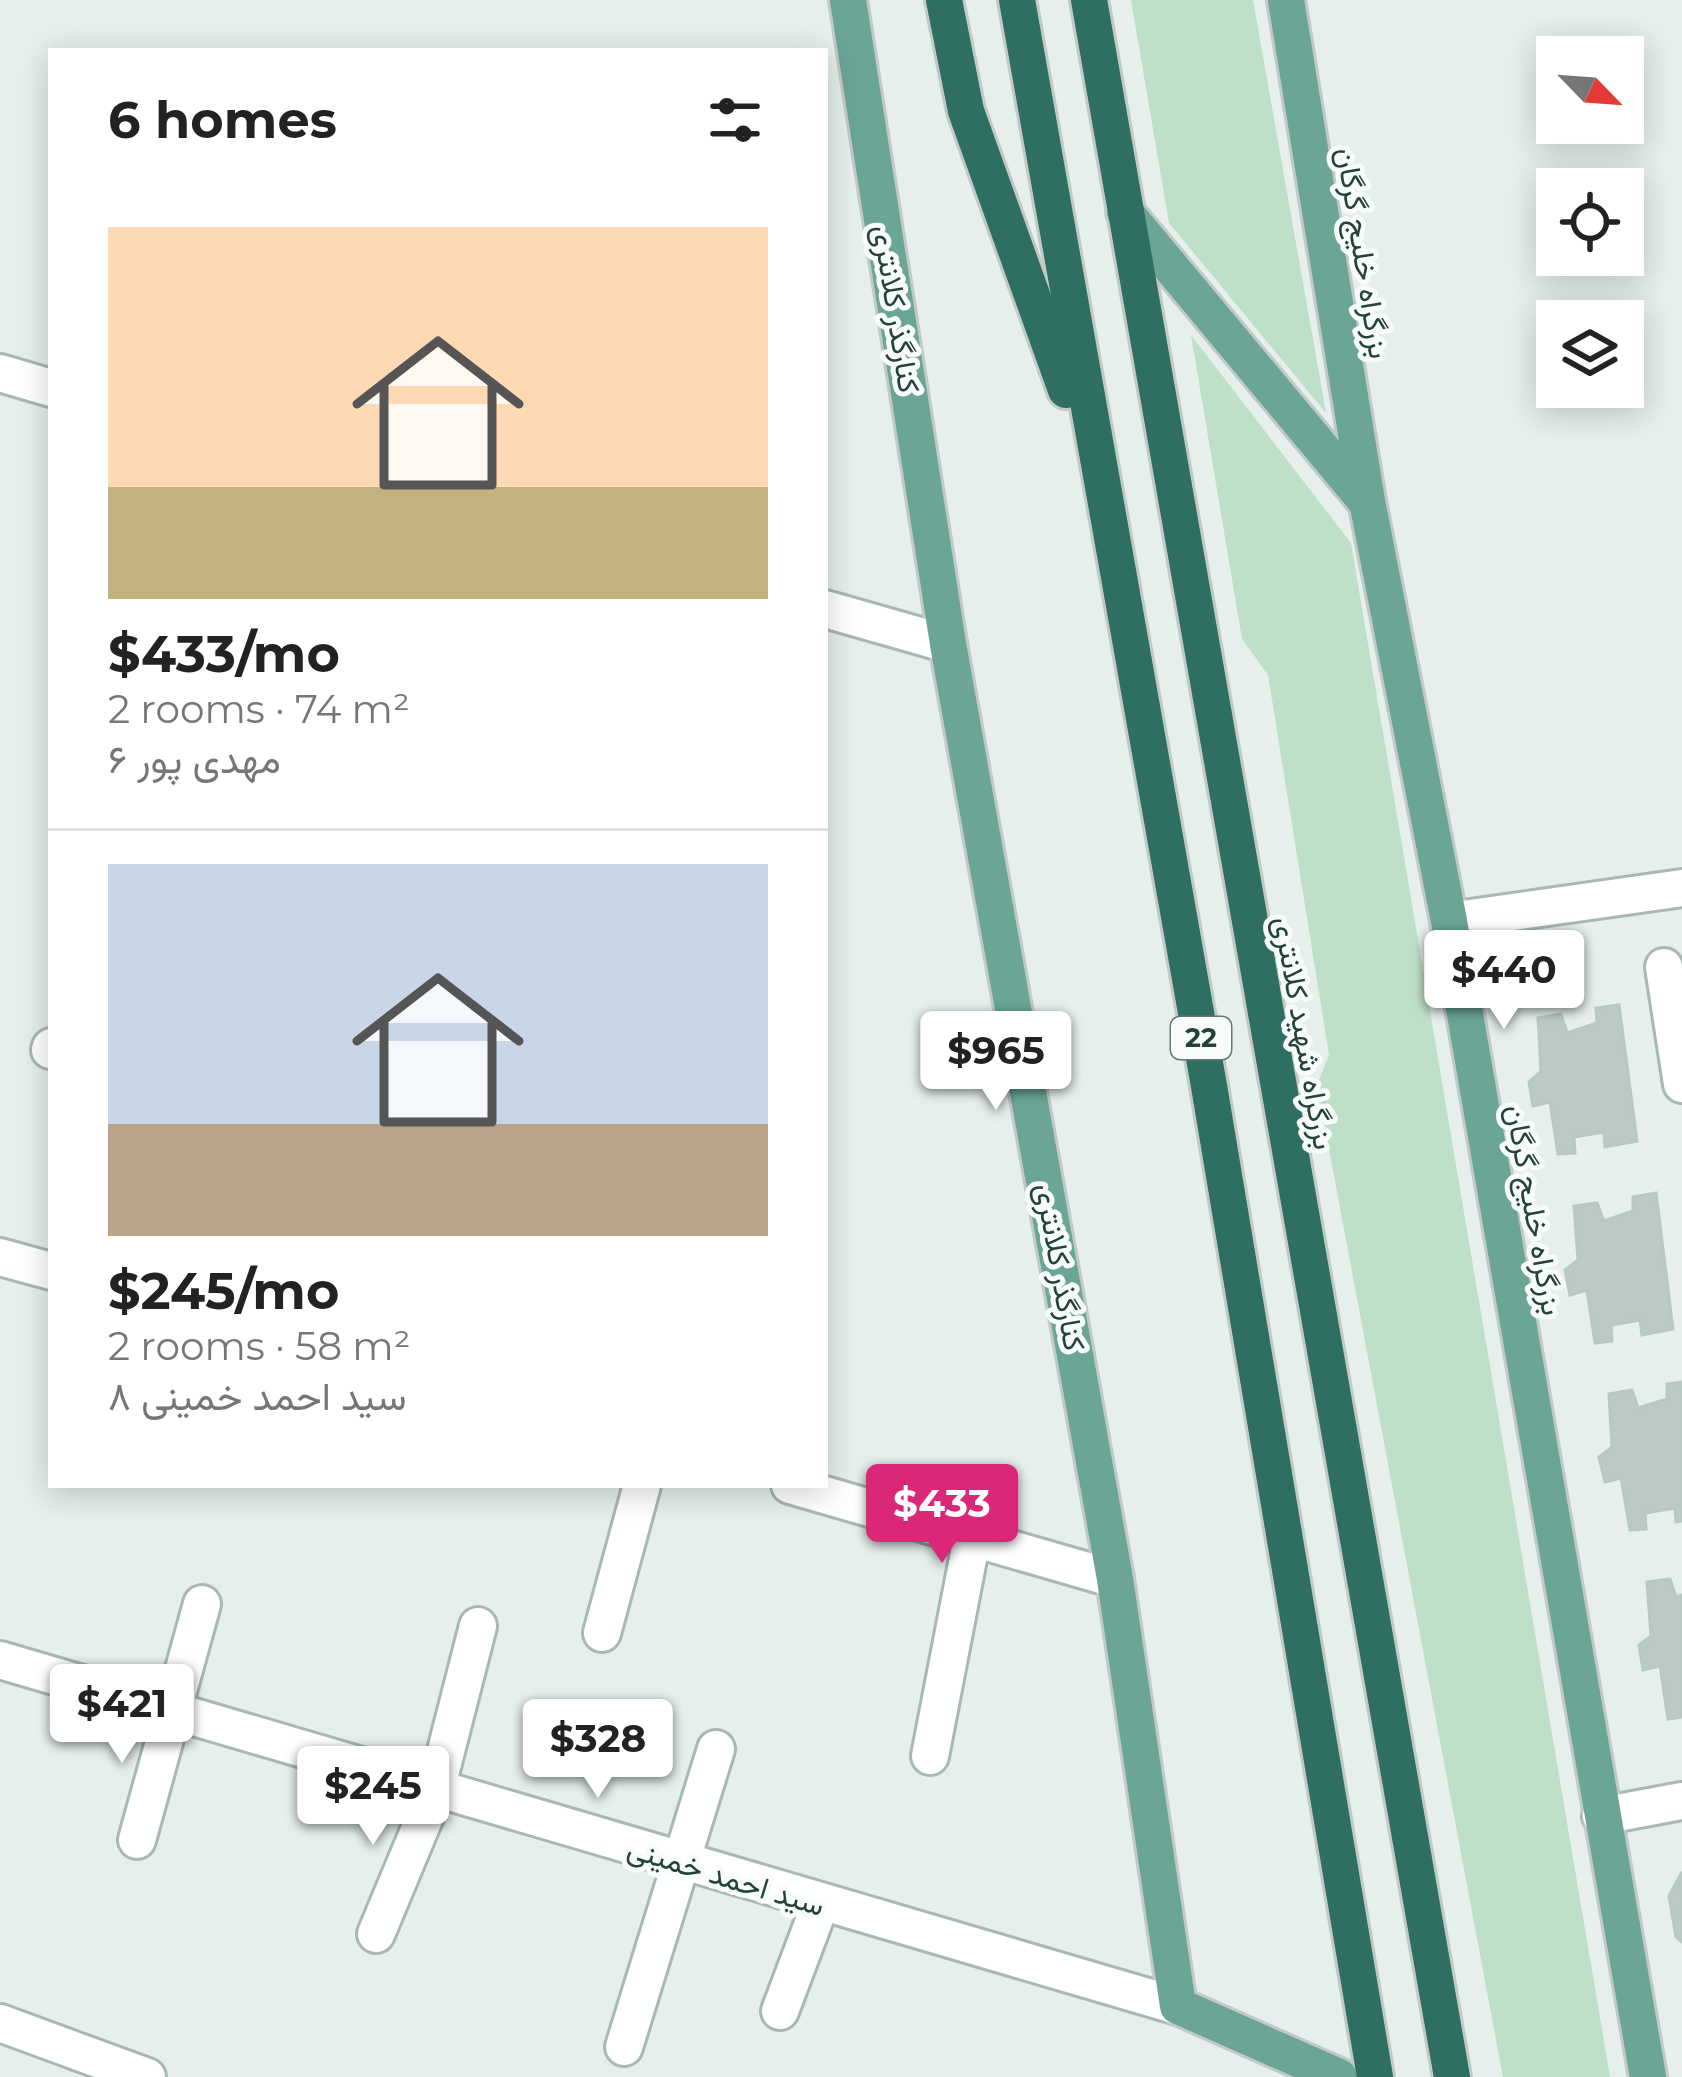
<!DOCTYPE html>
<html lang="en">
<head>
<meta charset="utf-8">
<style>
  body { margin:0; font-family:Montserrat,Vazirmatn,sans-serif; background:#f6f6f6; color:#222; height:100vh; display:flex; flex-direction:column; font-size:45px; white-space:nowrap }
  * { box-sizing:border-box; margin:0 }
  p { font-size:39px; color:#767676 }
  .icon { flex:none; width:66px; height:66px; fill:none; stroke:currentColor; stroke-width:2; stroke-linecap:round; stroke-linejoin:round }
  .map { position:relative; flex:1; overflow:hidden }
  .side { position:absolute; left:48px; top:48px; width:780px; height:1440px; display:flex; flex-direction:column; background:#fff; border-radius:0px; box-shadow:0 6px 30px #0003 }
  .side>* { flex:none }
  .needle { width:78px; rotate:115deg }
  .controls { position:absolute; left:1536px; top:36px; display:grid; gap:24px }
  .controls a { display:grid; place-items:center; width:108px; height:108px; border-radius:0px; background:#fff; box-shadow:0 6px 30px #0003; font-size:60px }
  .price { position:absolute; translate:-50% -102px; padding:0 27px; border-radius:12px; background:#fff; color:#222; font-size:39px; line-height:78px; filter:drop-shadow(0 3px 6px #0008) }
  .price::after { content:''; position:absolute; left:50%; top:72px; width:36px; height:27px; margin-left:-18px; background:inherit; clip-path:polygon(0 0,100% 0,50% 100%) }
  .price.on { background:#db2777; color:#fff }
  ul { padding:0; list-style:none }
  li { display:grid; align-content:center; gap:24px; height:636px; padding:0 60px }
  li+li { border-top:3px solid #e0e0e0 }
  li span { display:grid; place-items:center; height:372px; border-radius:0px; color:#555 }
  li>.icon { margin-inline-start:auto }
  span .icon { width:216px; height:216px; fill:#fffc; stroke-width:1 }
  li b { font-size:51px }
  h2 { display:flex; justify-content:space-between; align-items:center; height:144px; padding:0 60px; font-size:51px }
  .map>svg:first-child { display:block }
  .green { fill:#bfe0c8 }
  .building { fill:#bbcac4; stroke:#b8c9c2; stroke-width:3 }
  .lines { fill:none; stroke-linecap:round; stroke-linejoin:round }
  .minor-casing { stroke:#a8b8b2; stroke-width:42 }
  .major-casing { stroke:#c2cac8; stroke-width:42 }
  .highway-casing { stroke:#c2cac8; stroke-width:42 }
  .minor { stroke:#fff; stroke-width:36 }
  .major { stroke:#6aa596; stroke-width:36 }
  .highway { stroke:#2f6f62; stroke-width:36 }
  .labels { text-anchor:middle; stroke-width:10; stroke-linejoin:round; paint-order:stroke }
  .shield { fill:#f7fbf9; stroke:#637a73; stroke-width:3 }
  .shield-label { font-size:27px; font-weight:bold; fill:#24423a }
  .street-label { font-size:30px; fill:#24423a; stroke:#f7fbf9 }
</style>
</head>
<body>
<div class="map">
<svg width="1682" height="2077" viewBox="0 0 1682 2077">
  <rect width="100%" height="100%" fill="#e6efeb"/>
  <!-- green -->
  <g class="green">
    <path d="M1131,0H1253L1326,413L1169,223Z"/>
    <path d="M1191,335L1351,543L1610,2077H1503L1317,1085L1329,1055L1268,675L1242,639Z"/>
  </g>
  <!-- building -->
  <g class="building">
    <path d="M1619,1005L1637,1141L1605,1147L1604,1132L1574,1137L1575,1153L1558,1154L1550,1102L1533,1106L1529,1082L1541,1071L1538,1018L1561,1014L1567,1033L1597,1023L1596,1008Z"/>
    <path d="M1656,1193L1673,1329L1642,1335L1640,1320L1611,1325L1612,1341L1595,1343L1587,1290L1570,1295L1565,1270L1578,1260L1574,1206L1597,1203L1604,1221L1633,1211V1197Z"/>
    <path d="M1682,1382V1521L1676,1522L1675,1508L1645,1513L1646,1529L1630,1530L1621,1478L1605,1482L1599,1457L1612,1447L1609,1394L1632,1390L1638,1408L1667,1399V1384Z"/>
    <path d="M1670,1579L1676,1597L1682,1595V1717L1668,1719L1660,1666L1643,1670L1639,1645L1651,1636L1647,1582Z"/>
    <path d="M1682,1872V1942L1676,1937L1669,1896Z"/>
  </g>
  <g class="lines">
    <defs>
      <g id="minor">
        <path d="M0,373L51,388"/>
        <path d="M825,609L948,644"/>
        <path d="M1449,921L1682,888"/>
        <path d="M1664,967L1682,1084"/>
        <path d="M50,1050L51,1047"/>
        <path d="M0,1257L51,1271"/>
        <path d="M790,1485L1115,1579"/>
        <path d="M602,1633L642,1485"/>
        <path d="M0,1660L1178,2006"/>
        <path d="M930,1756L972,1538"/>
        <path d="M1601,1816L1682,1801"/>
        <path d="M137,1840L202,1604"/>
        <path d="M376,1934L436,1790L478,1626"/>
        <path d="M780,2011L820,1905"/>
        <path d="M0,2023L147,2077"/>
        <path d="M624,2047L716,1749"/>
      </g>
      <g id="major">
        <path d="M848,0L948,644L1115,1579L1178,2006L1339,2077"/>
        <path d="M1286,0L1367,501L1449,921L1648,2077"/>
        <path d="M1125,212L1364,499"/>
      </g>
      <g id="highway">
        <path d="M944,0L966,111L1066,390"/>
        <path d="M1017,0L1209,1086L1375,2077"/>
        <path d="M1089,0L1452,2077"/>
      </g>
    </defs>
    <!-- minor casing -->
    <use href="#minor" class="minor-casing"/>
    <!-- major casing -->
    <use href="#major" class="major-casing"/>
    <!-- highway casing -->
    <use href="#highway" class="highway-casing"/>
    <!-- minor -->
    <use href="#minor" class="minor"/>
    <!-- major -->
    <use href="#major" class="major"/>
    <!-- highway -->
    <use href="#highway" class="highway"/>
  </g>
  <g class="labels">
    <!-- shield labels -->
    <rect class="shield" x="1171" y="1017" width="60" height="42" rx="9"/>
    <g class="shield-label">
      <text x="1201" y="1047">22</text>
    </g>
    <!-- street labels -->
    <g class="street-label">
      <text transform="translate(1363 253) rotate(81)" y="10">بزرگراه خلیج گرگان</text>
      <text transform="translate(896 309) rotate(81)" y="10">کنارگذر کلانتری</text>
      <text transform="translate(1304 1033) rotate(80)" y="10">بزرگراه شهید کلانتری</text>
      <text transform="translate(1534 1210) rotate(80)" y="10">بزرگراه خلیج گرگان</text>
      <text transform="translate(1060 1267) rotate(80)" y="10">کنارگذر کلانتری</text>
      <text transform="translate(726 1877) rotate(17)" y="10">سید احمد خمینی</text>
    </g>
  </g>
</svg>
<div class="controls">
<a><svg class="needle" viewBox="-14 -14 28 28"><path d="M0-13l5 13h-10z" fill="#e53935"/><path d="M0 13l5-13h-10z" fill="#767676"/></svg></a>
<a><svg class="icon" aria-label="locate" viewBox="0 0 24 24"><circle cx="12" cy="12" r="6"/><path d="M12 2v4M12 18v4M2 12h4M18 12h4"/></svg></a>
<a><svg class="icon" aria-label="layers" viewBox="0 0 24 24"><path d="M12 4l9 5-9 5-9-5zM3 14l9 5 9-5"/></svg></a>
</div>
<b class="price" style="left:1504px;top:1032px">$440</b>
<b class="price" style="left:996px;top:1113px">$965</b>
<b class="price on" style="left:942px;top:1566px">$433</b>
<b class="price" style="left:122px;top:1766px">$421</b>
<b class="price" style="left:598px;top:1801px">$328</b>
<b class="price" style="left:373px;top:1848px">$245</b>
<section class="side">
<h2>6 homes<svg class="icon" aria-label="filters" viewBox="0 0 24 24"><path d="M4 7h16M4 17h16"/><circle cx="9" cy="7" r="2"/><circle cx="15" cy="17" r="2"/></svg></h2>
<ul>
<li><span style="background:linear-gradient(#ffd9b3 70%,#c2b280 0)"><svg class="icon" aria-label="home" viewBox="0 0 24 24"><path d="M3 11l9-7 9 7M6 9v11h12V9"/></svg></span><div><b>$433/mo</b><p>2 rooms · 74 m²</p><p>۶ مهدی پور</p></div></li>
<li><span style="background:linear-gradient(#c9d6e8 70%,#b9a48a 0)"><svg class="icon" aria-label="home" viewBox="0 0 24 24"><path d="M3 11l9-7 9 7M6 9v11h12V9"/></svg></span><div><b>$245/mo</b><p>2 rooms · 58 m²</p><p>سید احمد خمینی ۸</p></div></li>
</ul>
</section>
</div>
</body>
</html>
